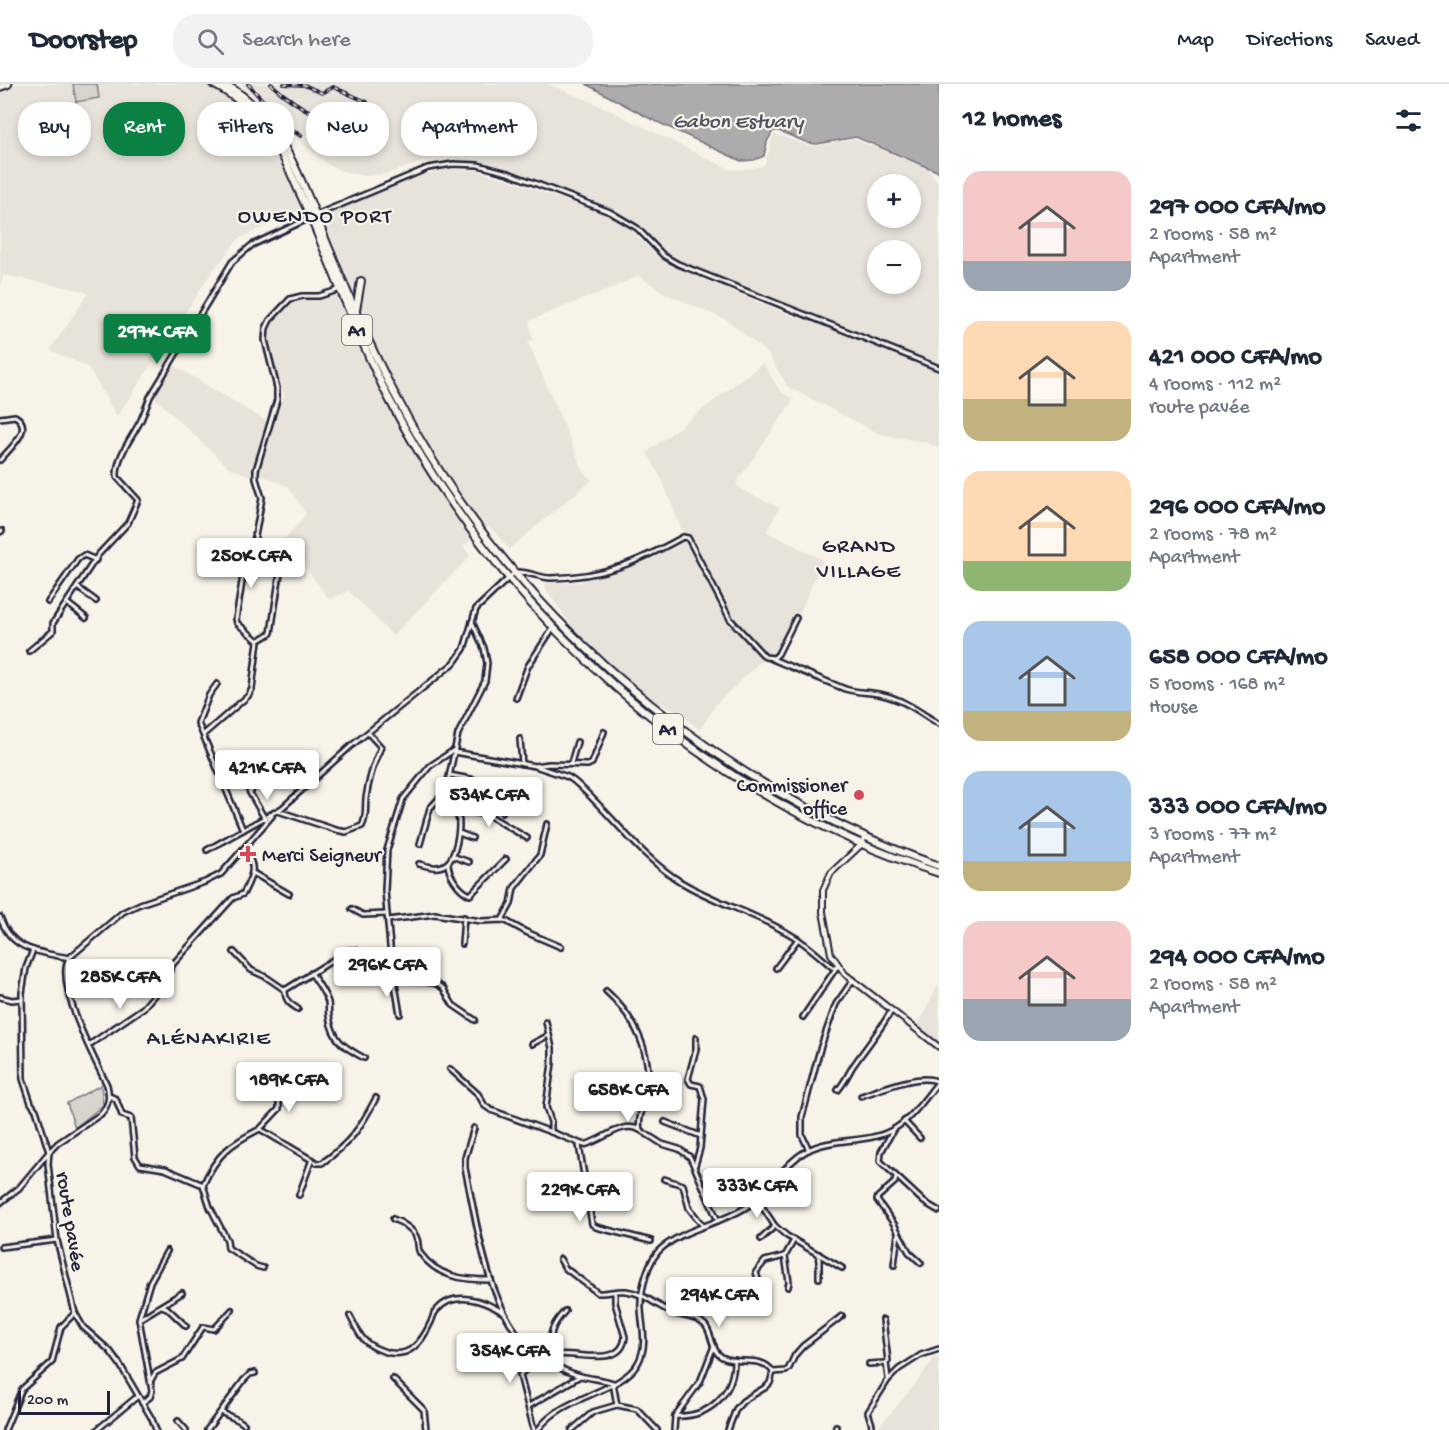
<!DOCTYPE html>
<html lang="en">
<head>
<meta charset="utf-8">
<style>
  body { margin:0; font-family:"Gochi Hand",sans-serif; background:#f2f2f3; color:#1f2937; height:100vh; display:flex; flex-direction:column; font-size:22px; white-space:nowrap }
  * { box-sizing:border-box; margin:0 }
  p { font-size:20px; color:#747a83 }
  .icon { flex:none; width:33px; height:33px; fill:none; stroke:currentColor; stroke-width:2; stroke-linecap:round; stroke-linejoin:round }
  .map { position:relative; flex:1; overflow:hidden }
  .side { display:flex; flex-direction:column; background:#fff; width:510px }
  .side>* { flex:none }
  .guide { position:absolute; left:18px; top:18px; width:570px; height:54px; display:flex; gap:12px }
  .buttons { position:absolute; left:867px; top:90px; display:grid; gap:12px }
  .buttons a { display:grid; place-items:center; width:54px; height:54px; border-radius:50%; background:#fff; box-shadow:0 3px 9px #0003; font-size:30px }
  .scale { position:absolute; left:18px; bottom:15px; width:92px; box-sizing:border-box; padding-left:6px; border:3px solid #22223b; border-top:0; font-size:16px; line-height:21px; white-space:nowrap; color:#22223b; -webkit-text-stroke:4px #f7f3e8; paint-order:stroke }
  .price { position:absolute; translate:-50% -51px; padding:0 14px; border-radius:6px; background:#fff; color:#222; font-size:20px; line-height:39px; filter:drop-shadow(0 2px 3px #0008) }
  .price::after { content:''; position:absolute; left:50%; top:36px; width:18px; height:14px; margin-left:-9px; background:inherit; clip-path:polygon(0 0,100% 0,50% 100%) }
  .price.active { background:#0b8043; color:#fff }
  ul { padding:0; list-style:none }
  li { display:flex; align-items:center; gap:18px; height:150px; padding:0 24px }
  li span { display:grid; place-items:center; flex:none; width:168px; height:120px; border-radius:18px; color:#555 }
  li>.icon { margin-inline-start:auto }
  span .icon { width:72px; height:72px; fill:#fffc; stroke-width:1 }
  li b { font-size:26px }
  h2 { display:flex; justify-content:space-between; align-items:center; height:72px; padding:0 24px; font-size:26px }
  .tag { padding:0 21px; border-radius:24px; background:#fff; box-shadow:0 3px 9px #0003; font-size:21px; line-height:54px }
  .tag.active { background:#0b8043; color:#fff }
  header { display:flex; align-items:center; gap:36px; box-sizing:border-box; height:84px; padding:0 30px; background:#fff; border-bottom:2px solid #e0e1e3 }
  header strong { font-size:28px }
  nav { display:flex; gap:33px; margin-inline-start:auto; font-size:21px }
  .search { width:420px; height:54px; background:#f2f2f3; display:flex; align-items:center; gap:15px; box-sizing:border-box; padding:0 21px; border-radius:24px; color:#747a83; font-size:22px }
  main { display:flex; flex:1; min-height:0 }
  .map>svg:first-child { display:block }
  .built { fill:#e7e3db; fill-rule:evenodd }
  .green { fill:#d8d5cf; stroke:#7d7c85; stroke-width:1.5 }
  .water { fill:#aeabad; stroke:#76747f; stroke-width:1.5 }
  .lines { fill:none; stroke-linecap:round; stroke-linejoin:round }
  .minor-casing { stroke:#22223b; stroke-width:8 }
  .tertiary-casing { stroke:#22223b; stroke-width:8 }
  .trunk-casing { stroke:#22223b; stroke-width:10 }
  .minor { stroke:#f7f3e8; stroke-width:3 }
  .tertiary { stroke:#f7f3e8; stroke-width:4 }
  .trunk { stroke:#f7f3e8; stroke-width:6 }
  .rail-casing { stroke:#22223b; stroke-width:4 }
  .rail { stroke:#f7f3e8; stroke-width:1.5; stroke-dasharray:4.5; stroke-linecap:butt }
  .poi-dot { fill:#d1495b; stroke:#f7f3e8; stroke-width:2 }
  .labels { text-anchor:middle; stroke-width:4.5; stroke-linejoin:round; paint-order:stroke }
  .shield { fill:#f7f3e8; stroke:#62616f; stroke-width:1.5 }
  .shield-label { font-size:18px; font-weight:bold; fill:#22223b }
  .poi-label { font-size:20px; fill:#22223b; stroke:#f7f3e8; text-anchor:end }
  .street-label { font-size:20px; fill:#22223b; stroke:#f7f3e8 }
  .water-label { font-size:21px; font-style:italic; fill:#535263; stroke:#f7f3e8 }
  .quarter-label { font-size:22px; letter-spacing:1.5px; fill:#22223b; stroke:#f7f3e8 }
</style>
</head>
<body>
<header>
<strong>Doorstep</strong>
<div class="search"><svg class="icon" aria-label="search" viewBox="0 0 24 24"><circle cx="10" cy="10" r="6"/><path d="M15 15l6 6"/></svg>Search here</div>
<nav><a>Map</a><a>Directions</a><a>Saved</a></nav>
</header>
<main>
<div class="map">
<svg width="939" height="1346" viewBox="0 0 939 1346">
  <rect width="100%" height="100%" fill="#f7f3e8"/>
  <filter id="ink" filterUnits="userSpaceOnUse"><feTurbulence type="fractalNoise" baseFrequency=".0167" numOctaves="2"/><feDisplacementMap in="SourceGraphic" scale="12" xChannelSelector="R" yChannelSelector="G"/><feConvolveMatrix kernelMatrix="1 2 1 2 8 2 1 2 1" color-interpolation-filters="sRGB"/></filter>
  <g filter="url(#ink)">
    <!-- built -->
    <g class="built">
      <path d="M0,0H229L271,39L316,132L426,90L450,85L475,86L506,95L606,131L630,145L656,171L673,183L785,229L939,284V364L925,358L880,350L788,303L768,270L727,236L664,209L638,191L633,195L529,237L533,256L528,258L584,388L592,396L509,465L489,442L463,462L470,472L393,552L349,507L329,515L285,455L306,430L289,403L257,389L253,393L228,383L153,312L173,281L273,341L284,312L269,262L267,247L277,230L292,215L323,213L337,203L303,124L238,155L212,188L117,333L88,283L50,266L88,210L84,207L4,191L0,202Z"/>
      <path d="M241,0H548L599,21L729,85H746L764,82L774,50L812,63L854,55L927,84L939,100V282L849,248L676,176L634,139L612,127L484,80L443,76L422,78L386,90L364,92L341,87L327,80L301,58ZM878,100H910V134H878ZM878,166H910V200H878Z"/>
      <path d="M763,279L780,307L794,315L736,399L742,406L779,424L767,448L823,476L780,574L760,578L717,619L700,646L673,625L649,616L624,594L576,548L545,504L546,499L581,498L631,482L654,474L686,457L663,398L647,368Z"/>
      <path d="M939,900V959L916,943Z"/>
      <path d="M935,1273L939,1276V1346H876L913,1303Z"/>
    </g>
    <!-- green -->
    <g class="green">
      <path d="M73,0H97L99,14L76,18Z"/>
      <path d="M101,1001L103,1021L75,1044L67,1019Z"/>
    </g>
    <!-- water -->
    <path class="water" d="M586,0H939V88L856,53L817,60L808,59L779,47H773L767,58L764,72L754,76L741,77L649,34Z"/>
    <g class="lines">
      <defs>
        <g id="minor">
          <path d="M316,131L428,84L453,80L478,81L508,89L610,128L637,144L664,172L678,180L939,284"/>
          <path d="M0,334L15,332C35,344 10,364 0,376"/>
          <path d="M0,448L2,447"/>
          <path d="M254,458L281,482L271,549L258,557"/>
          <path d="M77,503L96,517"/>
          <path d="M48,518L78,475L84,471L96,476"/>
          <path d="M67,519L86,534"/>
          <path d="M29,567L53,547V539L98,471L128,439L138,416L117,393C116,372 132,354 141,336C144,329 147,321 150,313L232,178L252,161L310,134"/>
          <path d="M772,575L845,605C858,609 871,608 883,611C905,616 921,629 939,640"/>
          <path d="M217,600L209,611L198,639L243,746"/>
          <path d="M516,614L528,582L553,544"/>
          <path d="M204,650L248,612L252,605L258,557L237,539L236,535L247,467L254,458L262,414L256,395V386L277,316V304L265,256L266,244L270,236L290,215L302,212H319L341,205"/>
          <path d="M520,655L522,680"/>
          <path d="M454,668L535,682L549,680L588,681L592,679L604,648"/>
          <path d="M571,679L577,658"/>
          <path d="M535,682L568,693L574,697C611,729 639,772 681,798C714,818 751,828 784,847C802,856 817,870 832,883L836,884L838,882"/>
          <path d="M450,691C486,698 485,695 502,728"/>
          <path d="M250,709L254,702L252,689L249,686L244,690L250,709L265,735"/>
          <path d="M450,715L492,708"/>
          <path d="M455,724L490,732L527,754"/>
          <path d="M278,727L336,746L346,748L362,742C367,733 365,724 366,714C369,695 373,680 381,663L368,649"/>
          <path d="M459,749L472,754"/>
          <path d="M420,760L430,724L446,707L458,650L485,597L487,579L484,564L472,538"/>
          <path d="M207,766L282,724L351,662L454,579L464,565L476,525L515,488C528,487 539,494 551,494C604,493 638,478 683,453L688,454L730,535L765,573L774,574L778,570L796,534"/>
          <path d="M452,772L469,778"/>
          <path d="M448,779C448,791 459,806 470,811L506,775"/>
          <path d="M419,780C427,782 438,786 446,780C456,774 461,743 458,732C456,723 450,715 446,707"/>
          <path d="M253,789L289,810"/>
          <path d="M352,825L363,831L387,830"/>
          <path d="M0,833C11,867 39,868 69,874"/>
          <path d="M388,836L435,830L481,837L504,836L526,848L561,863"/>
          <path d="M502,836L511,820L514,804L540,771L547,740"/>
          <path d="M462,860L464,833"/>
          <path d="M234,868L251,886L266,893L285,906C285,917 290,920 298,925"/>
          <path d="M776,884L798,855"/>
          <path d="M311,889C317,898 324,907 328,918C329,923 328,927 329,932C333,957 344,963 364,974"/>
          <path d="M394,894L435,899L443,904L453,921L475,936"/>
          <path d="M285,906L349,866H355L376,883H392"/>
          <path d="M606,907C630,929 645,954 648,987C648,993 649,1000 648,1006C646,1019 637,1032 640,1046L662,1060L679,1065L690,1073L718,1137"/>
          <path d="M0,913L12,916L22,915"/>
          <path d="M400,930L392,883L387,830L385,806L387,766L403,715L430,682L454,666"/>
          <path d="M803,933L836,884"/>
          <path d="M546,938L552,964V979L546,1023L551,1038V1048L584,1061C602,1057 622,1036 640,1046"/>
          <path d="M532,960L549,951"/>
          <path d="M89,961L143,924L162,902L173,880L233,814L243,810C252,792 258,783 244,766"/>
          <path d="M450,985L478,1010L485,1022L491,1026L551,1048"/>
          <path d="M838,1006C845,998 848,990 853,982C866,963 880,947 891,927"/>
          <path d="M109,1012L116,1015L122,1031L131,1034L135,1073L140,1081L165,1085L203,1101"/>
          <path d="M861,1012C879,1006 922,988 938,998"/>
          <path d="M904,1037L920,1054"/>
          <path d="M665,1038L701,1052"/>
          <path d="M474,1044L465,1074V1084C478,1142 488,1237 540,1272C551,1280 568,1289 581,1292C592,1295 603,1295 613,1299L617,1321L637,1325L657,1346"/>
          <path d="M260,1045L279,1025V999"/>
          <path d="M892,1048L881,1068L880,1077L924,1118L939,1127"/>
          <path d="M579,1061L592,1140L596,1143L651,1157"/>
          <path d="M809,1066L802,1051V1033L820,965L836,920L853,896"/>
          <path d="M695,1081L700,1064L704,1015L700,1002L691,1000L688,995L696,965V954"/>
          <path d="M896,1093L895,1098L878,1113L877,1116L894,1140L909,1168L921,1179"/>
          <path d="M664,1095L683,1101L689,1124L703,1142"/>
          <path d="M588,1106H617"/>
          <path d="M299,1111L312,1075"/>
          <path d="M757,1115L775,1142L761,1155"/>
          <path d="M0,1119L19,1104L49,1068L36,1026L31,1019L23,995L22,909L26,884L33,866"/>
          <path d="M393,1135C401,1138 414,1145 417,1155C419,1160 417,1164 420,1169C437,1193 463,1196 491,1196"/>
          <path d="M775,1142L787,1152L842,1184"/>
          <path d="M1,1163L57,1156"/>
          <path d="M560,1175L565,1184L598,1209C607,1210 616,1206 626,1207C644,1209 655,1221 671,1228C682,1233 696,1232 705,1241C713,1251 711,1267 722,1273C739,1282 761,1270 773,1288L770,1299L766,1303L743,1317L736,1325L728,1346"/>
          <path d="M894,1181L898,1150"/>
          <path d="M263,1184L256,1182L228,1164L227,1156L210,1123L203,1101C217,1070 230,1060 260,1045L317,1079H322C350,1059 360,1045 376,1014"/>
          <path d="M819,1194V1170"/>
          <path d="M758,1195L756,1188L765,1177L785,1172"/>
          <path d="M788,1203L789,1198L785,1172L794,1156"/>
          <path d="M162,1222L167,1224L186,1242"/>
          <path d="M350,1232C360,1251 362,1260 383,1267C408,1276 421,1260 431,1238C433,1234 433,1229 437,1226C455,1205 485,1217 504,1229"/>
          <path d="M141,1234L182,1209"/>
          <path d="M883,1236L888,1277L886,1279"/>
          <path d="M553,1272C548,1251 551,1242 565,1227"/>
          <path d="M869,1280L886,1279L888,1294"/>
          <path d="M773,1288L786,1287L789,1284L795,1271L803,1262L842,1232"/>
          <path d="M393,1295L424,1326L426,1346"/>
          <path d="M151,1296L155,1289L182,1275L203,1243L214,1245L232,1226"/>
          <path d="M142,1319L150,1313L152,1307L139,1235L150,1198L167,1167"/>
          <path d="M529,1322L580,1292"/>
          <path d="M221,1328C229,1333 237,1334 244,1340"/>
          <path d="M675,1332L700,1298L714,1262"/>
          <path d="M178,1337L186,1346"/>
          <path d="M98,1345L138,1312"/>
          <path d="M5,1346L22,1305L52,1278L61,1243L75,1229"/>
          <path d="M156,1346L152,1335L119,1279L110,1267L83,1243L75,1229L57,1156L48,1080L49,1068L58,1059L101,1030C109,1021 110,1013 107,1001C95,976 54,899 69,874L123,828L140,820L205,798L221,790L272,732"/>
          <path d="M207,1346L244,1296L250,1290L255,1289"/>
          <path d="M534,1346L520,1291C527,1282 545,1273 556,1271C576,1267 622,1285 625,1253L615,1219V1208"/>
          <path d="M538,1346C562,1311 621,1309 638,1279C648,1261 642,1244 641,1225C640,1207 648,1174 663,1163C687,1144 719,1140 745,1124C770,1109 782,1080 808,1066C834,1053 867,1060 892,1046C911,1036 926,1013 939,997"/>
          <path d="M572,1346L593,1328L617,1321"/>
          <path d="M674,1346L675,1332C709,1334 734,1310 734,1276"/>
          <path d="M835,1346L836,1342"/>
          <path d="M871,1346L872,1341L868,1328L888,1296L899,1285L921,1271L939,1265"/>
        </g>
        <path id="tertiary" d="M865,752L862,760L831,789L823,806V828L831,870L845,890L939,963"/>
        <g id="trunk">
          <path d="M213,0C234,11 254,27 268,47C283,68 292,93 303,116C332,181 355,248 387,311C499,530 703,713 939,789"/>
          <path d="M224,0C283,30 307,113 331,169C350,215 369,261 392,305C505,525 705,699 939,782"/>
          <path d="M0,3L8,0"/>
          <path d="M356,226L361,197"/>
        </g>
      </defs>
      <!-- minor casing -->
      <use href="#minor" class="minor-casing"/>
      <!-- tertiary casing -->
      <use href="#tertiary" class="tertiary-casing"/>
      <!-- trunk casing -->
      <use href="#trunk" class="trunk-casing"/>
      <!-- minor -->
      <use href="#minor" class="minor"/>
      <!-- tertiary -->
      <use href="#tertiary" class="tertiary"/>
      <!-- trunk -->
      <use href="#trunk" class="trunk"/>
      <defs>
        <g id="rail">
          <path d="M248,0L284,40L301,52"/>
          <path d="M271,0C300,27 335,41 372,53"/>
          <path d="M284,0L304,1L322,9L333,3L367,18"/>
        </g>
      </defs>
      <!-- rail casing -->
      <use href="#rail" class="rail-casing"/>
      <!-- rail -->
      <use href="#rail" class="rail"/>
    </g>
  </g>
  <!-- markers -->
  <g class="poi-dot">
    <circle cx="859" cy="711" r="6"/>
    <path d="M245 761h6v6h6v6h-6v6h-6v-6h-6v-6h6z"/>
  </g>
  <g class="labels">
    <!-- shield labels -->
    <g class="shield">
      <rect x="342" y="231" width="30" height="30" rx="4.5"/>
      <rect x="653" y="630" width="30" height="30" rx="4.5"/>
    </g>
    <g class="shield-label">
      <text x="357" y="252">A1</text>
      <text x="668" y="651">A1</text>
    </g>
    <!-- poi labels -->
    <g class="poi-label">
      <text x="847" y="707">Commissioner<tspan x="847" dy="23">office</tspan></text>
      <text x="262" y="777" text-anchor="start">Merci Seigneur</text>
    </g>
    <!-- street labels -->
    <g class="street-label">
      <text transform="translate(72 1137) rotate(81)" y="7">route pavée</text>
    </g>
    <!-- water labels -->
    <g class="water-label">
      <text x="738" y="43">Gabon Estuary</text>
    </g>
    <!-- quarter labels -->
    <g class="quarter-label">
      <text x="315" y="138">OWENDO PORT</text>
      <text x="859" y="468">GRAND<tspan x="859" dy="25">VILLAGE</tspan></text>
      <text x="209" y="960">ALÉNAKIRIE</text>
    </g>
  </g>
</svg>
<div class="buttons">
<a>+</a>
<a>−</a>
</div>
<div class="scale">200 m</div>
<b class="price active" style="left:157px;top:281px">297K CFA</b>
<b class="price" style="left:251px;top:505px">250K CFA</b>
<b class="price" style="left:267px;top:717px">421K CFA</b>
<b class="price" style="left:489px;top:744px">534K CFA</b>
<b class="price" style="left:387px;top:914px">296K CFA</b>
<b class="price" style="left:120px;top:926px">285K CFA</b>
<b class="price" style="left:289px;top:1029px">189K CFA</b>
<b class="price" style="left:628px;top:1039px">658K CFA</b>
<b class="price" style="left:757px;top:1135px">333K CFA</b>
<b class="price" style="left:580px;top:1139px">229K CFA</b>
<b class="price" style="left:719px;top:1244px">294K CFA</b>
<b class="price" style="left:510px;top:1300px">354K CFA</b>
<div class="guide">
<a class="tag">Buy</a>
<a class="tag active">Rent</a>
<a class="tag">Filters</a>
<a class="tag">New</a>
<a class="tag">Apartment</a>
</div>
</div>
<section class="side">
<h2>12 homes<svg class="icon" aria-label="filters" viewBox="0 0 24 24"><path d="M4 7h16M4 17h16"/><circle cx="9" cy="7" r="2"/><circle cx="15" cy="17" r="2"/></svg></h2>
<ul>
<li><span style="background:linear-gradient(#f6c9c9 75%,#9aa5b1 0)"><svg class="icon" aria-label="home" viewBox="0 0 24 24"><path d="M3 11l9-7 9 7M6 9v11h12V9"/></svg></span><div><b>297 000 CFA/mo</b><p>2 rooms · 58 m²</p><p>Apartment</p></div></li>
<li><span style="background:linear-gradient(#ffd9b3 65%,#c2b280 0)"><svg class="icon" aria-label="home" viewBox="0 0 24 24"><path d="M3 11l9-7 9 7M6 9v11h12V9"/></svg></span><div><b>421 000 CFA/mo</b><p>4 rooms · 112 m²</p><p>route pavée</p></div></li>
<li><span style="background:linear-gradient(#ffd9b3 75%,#8fb573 0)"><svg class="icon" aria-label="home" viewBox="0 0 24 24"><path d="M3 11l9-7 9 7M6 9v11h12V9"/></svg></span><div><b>296 000 CFA/mo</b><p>2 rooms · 78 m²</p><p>Apartment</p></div></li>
<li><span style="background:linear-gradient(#a9c7e8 75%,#c2b280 0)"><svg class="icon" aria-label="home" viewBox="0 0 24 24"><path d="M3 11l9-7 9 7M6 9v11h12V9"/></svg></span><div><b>658 000 CFA/mo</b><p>5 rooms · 168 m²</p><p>House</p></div></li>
<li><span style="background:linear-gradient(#a9c7e8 75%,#c2b280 0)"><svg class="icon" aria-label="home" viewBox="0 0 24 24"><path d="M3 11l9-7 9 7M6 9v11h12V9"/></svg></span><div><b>333 000 CFA/mo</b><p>3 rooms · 77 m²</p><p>Apartment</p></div></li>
<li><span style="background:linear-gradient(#f6c9c9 65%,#9aa5b1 0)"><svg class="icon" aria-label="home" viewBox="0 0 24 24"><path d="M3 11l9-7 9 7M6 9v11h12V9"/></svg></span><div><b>294 000 CFA/mo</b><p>2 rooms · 58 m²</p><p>Apartment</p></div></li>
</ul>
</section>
</main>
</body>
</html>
